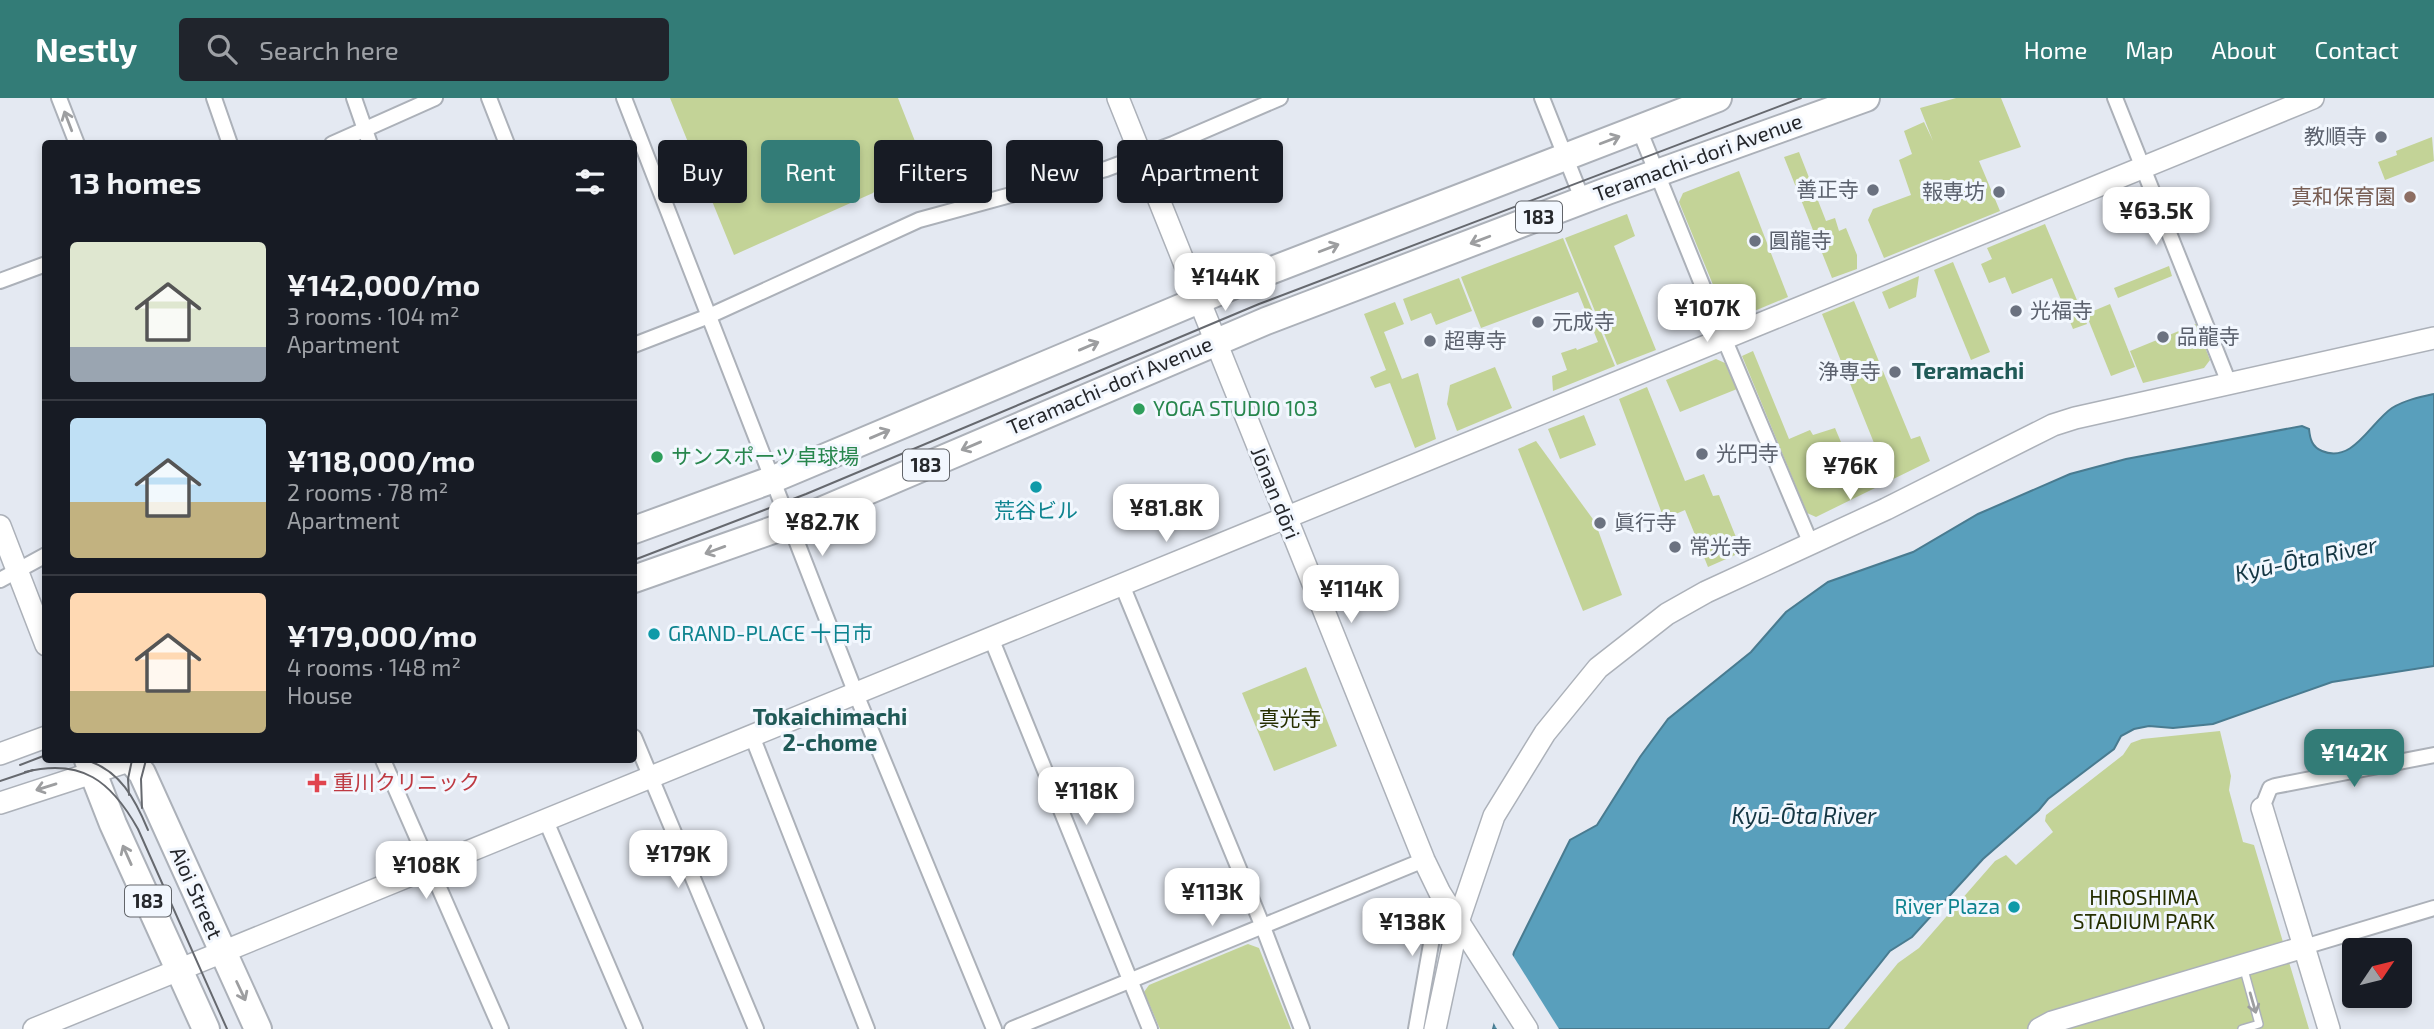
<!DOCTYPE html>
<html lang="en">
<head>
<meta charset="utf-8">
<style>
  body { margin:0; font-family:"Exo 2","Noto Sans JP",sans-serif; background:#20242c; color:#f1f3f6; height:100vh; display:flex; flex-direction:column; font-size:26px; white-space:nowrap }
  * { box-sizing:border-box; margin:0 }
  p { font-size:23px; color:#9ea1a6 }
  .icon { flex:none; width:38px; height:38px; fill:none; stroke:currentColor; stroke-width:2; stroke-linecap:round; stroke-linejoin:round }
  .map { position:relative; flex:1; overflow:hidden }
  .side { position:absolute; left:42px; top:42px; width:595px; height:623px; display:flex; flex-direction:column; background:#171b24; border-radius:7px; box-shadow:0 4px 10px #0003 }
  .side>* { flex:none }
  .banner { position:absolute; left:658px; top:42px; width:665px; height:63px; display:flex; gap:14px }
  .needle { width:46px; rotate:55deg }
  .buttons { position:absolute; left:2342px; top:840px; display:grid; gap:14px }
  .buttons a { display:grid; place-items:center; width:70px; height:70px; border-radius:7px; background:#171b24; box-shadow:0 4px 10px #0003; font-size:35px }
  .price { position:absolute; translate:-50% -60px; padding:0 16px; border-radius:14px; background:#fff; color:#222; font-size:23px; line-height:46px; filter:drop-shadow(0 2px 4px #0008) }
  .price::after { content:''; position:absolute; left:50%; top:42px; width:21px; height:16px; margin-left:-10px; background:inherit; clip-path:polygon(0 0,100% 0,50% 100%) }
  .price.on { background:#337c77; color:#fff }
  ul { padding:0; list-style:none }
  li { display:flex; align-items:center; gap:21px; height:175px; padding:0 28px }
  li+li { border-top:2px solid #363941 }
  li span { display:grid; place-items:center; flex:none; width:196px; height:140px; border-radius:7px; color:#555 }
  li>.icon { margin-inline-start:auto }
  span .icon { width:84px; height:84px; fill:#fffc; stroke-width:1 }
  li b { font-size:30px }
  h2 { display:flex; justify-content:space-between; align-items:center; height:84px; padding:0 28px; font-size:30px }
  .chip { padding:0 24px; border-radius:7px; background:#171b24; box-shadow:0 4px 10px #0003; font-size:24px; line-height:63px }
  .chip.on { background:#337c77; color:#fff }
  header { display:flex; align-items:center; gap:42px; box-sizing:border-box; height:98px; padding:0 35px; background:#337c77; color:#fff }
  header strong { font-size:33px }
  nav { display:flex; gap:38px; margin-inline-start:auto; font-size:24px }
  .search { width:490px; height:63px; background:#20242c; display:flex; align-items:center; gap:18px; box-sizing:border-box; padding:0 24px; border-radius:7px; color:#9ea1a6; font-size:26px }
  .map>svg:first-child { display:block }
  .green { fill:#c3d397 }
  .water { fill:#599fbc; stroke:#497b90; stroke-width:2 }
  .pier { fill:#e4e9f2 }
  .lines { fill:none; stroke-linecap:round; stroke-linejoin:round }
  .lane-casing { stroke:#acb1b9; stroke-width:10 }
  .street-casing { stroke:#acb1b9; stroke-width:18 }
  .secondary-casing { stroke:#acb1b9; stroke-width:24 }
  .highway-casing { stroke:#acb1b9; stroke-width:30 }
  .lane { stroke:#fff; stroke-width:7 }
  .street { stroke:#fff; stroke-width:14 }
  .secondary { stroke:#fff; stroke-width:21 }
  .highway { stroke:#fff; stroke-width:26 }
  .tram { stroke:#66696f; stroke-width:2 }
  .oneway { stroke:#9d9ea0 }
  .worship-dot { fill:#6b7280; stroke:#f2f7fe; stroke-width:2.5 }
  .education-dot { fill:#8d6e63; stroke:#f2f7fe; stroke-width:2.5 }
  .leisure-dot { fill:#2e9e5b; stroke:#f2f7fe; stroke-width:2.5 }
  .culture-dot { fill:#0f9aa8; stroke:#f2f7fe; stroke-width:2.5 }
  .health-dot { fill:#e0444e; stroke:#f2f7fe; stroke-width:2.5 }
  .labels { text-anchor:middle; stroke-width:6; stroke-linejoin:round; paint-order:stroke }
  .shield { fill:#f2f7fe; stroke:#62656a; stroke-width:2 }
  .shield-label { font-size:19px; font-weight:bold; fill:#25272b }
  .worship-label { font-size:21px; fill:#5b616d; stroke:#f2f7fe; text-anchor:start }
  .street-label { font-size:21px; fill:#25272b; stroke:#f2f7fe }
  .education-label { font-size:21px; fill:#785e54; stroke:#f2f7fe; text-anchor:end }
  .leisure-label { font-size:21px; fill:#27864d; stroke:#f2f7fe; text-anchor:start }
  .culture-label { font-size:21px; fill:#0d838f; stroke:#f2f7fe }
  .park-label { font-size:21px; fill:#262f00; stroke:#f2f7fe }
  .health-label { font-size:21px; fill:#be3a42; stroke:#f2f7fe; text-anchor:start }
  .neighbourhood-label { font-size:23px; font-weight:bold; fill:#205a57; stroke:#f2f7fe }
  .water-label { font-size:23px; font-style:italic; fill:#153744; stroke:#f2f7fe }
</style>
</head>
<body>
<header>
<strong>Nestly</strong>
<div class="search"><svg class="icon" aria-label="search" viewBox="0 0 24 24"><circle cx="10" cy="10" r="6"/><path d="M15 15l6 6"/></svg>Search here</div>
<nav><a>Home</a><a>Map</a><a>About</a><a>Contact</a></nav>
</header>
<div class="map">
<svg width="2434" height="931" viewBox="0 0 2434 931">
  <rect width="100%" height="100%" fill="#e4e9f2"/>
  <!-- green -->
  <g class="green">
    <path d="M670,0H898L922,61L889,77L873,95L734,157Z"/>
    <path d="M1956,0H2001L2021,49L1979,63L2000,113L1884,160L1868,122L1873,111L1911,97L1899,62L1912,56L1904,33L1924,24L1933,43L1920,10Z"/>
    <path d="M2432,39L2434,63L2385,82L2378,64L2397,57L2396,53Z"/>
    <path d="M1799,54L1826,123L1835,120L1839,133L1846,130L1857,157V171L1832,180L1784,59Z"/>
    <path d="M1739,73L1788,199L1735,221L1725,216L1679,104L1683,95Z"/>
    <path d="M1627,116L1635,138L1614,148L1656,252L1617,267L1565,140Z"/>
    <path d="M2045,126L2087,226L2073,231L2052,180L2012,196L2005,179L1989,185L1981,166L1992,161L1987,150Z"/>
    <path d="M1563,140L1615,268L1553,293L1552,278L1567,272L1561,255L1576,250L1577,252L1598,244L1578,194L1481,230L1461,179Z"/>
    <path d="M1953,164L1990,254L1971,262L1934,172Z"/>
    <path d="M2169,168L2172,178L2118,200L2114,190Z"/>
    <path d="M1919,178L1916,199L1889,211L1882,194Z"/>
    <path d="M1459,180L1472,213L1436,227L1431,215L1411,223L1403,201Z"/>
    <path d="M1854,203L1911,341L1920,338L1930,363L1816,419L1807,415L1742,258L1753,253L1789,341L1810,332L1813,337L1835,330L1846,356L1874,345L1822,216Z"/>
    <path d="M1395,204L1404,226L1384,234L1402,281L1418,275L1436,341L1415,350L1390,285L1375,290L1370,279L1386,272L1364,216Z"/>
    <path d="M2110,206L2135,269L2111,278L2086,216Z"/>
    <path d="M2196,226L2210,262L2204,270L2143,285L2130,253Z"/>
    <path d="M1716,261L1725,265L1737,291L1680,314L1666,282Z"/>
    <path d="M1495,269L1512,310L1457,333L1447,306L1450,287Z"/>
    <path d="M1647,289L1685,383L1704,376L1713,398L1719,397L1742,454L1708,469L1685,412L1664,421L1619,301Z"/>
    <path d="M1584,317L1596,347L1560,361L1548,331Z"/>
    <path d="M1536,343L1595,424L1622,497L1583,513L1518,351Z"/>
    <path d="M1306,569L1337,648L1274,673L1242,595Z"/>
    <path d="M2220,633L2231,678L2229,692L2243,744L2254,747L2309,931H1844L1898,865L1919,850L1995,763L2006,757L2016,767L2053,734L2045,723L2046,717L2123,657L2131,645L2142,641Z"/>
    <path d="M1248,846L1259,850L1291,931H1160L1144,894L1149,887Z"/>
  </g>
  <!-- water -->
  <path class="water" d="M2434,296V568L2332,584L2213,626L2173,630L2149,628L2134,631L2121,638L2114,651L2048,701L2039,712L1983,761L1912,839L1890,853L1828,931H1493L1514,854L1570,742L1597,727L1640,659L1668,621L1751,554L1786,514L1828,484L1913,454L1978,416L2070,376L2126,361L2302,328L2309,331C2310,341 2312,349 2322,353C2353,366 2370,325 2392,310C2405,302 2420,299 2434,296Z"/>
  <!-- pier -->
  <path class="pier" d="M1510,853L1559,931H1497L1492,922Z"/>
  <g class="lines">
    <defs>
      <path id="lane" d="M2242,931L2259,926L2243,868"/>
      <g id="street">
        <path d="M59,0L77,46"/>
        <path d="M214,0L230,46"/>
        <path d="M354,0L370,46"/>
        <path d="M489,0L507,46"/>
        <path d="M624,0L856,596L994,931"/>
        <path d="M1542,0L1583,103"/>
        <path d="M2115,0L2229,285"/>
        <path d="M1639,31L1718,226L1811,446"/>
        <path d="M332,46L435,0"/>
        <path d="M0,183L46,166"/>
        <path d="M634,247L709,218L919,122L1106,71L1173,46L1280,0"/>
        <path d="M0,482L46,457"/>
        <path d="M1122,487L1263,829L1302,931"/>
        <path d="M991,540L1150,931"/>
        <path d="M752,638L867,931"/>
        <path d="M634,639L756,931"/>
        <path d="M383,662L501,931"/>
        <path d="M2262,710L2270,690L2275,688L2434,657"/>
        <path d="M546,723L635,931"/>
        <path d="M2304,849L2434,810"/>
        <path d="M1012,931L1424,762"/>
        <path d="M1416,931L1440,795"/>
      </g>
      <g id="secondary">
        <path d="M1118,0L1424,762L1440,795L1527,931"/>
        <path d="M0,428L46,547"/>
        <path d="M0,656L46,639"/>
        <path d="M0,705L132,662"/>
        <path d="M2262,710L2329,931"/>
        <path d="M34,931L2313,0"/>
        <path d="M1435,931L1458,824L1494,718L1545,635L1598,570L1667,516L1706,494L1886,411L2053,327L2075,320L2434,240"/>
        <path d="M2039,931L2052,924L2304,849"/>
      </g>
      <g id="highway">
        <path d="M634,432L771,382L1249,181L1718,0"/>
        <path d="M634,481L790,426L1266,223L1607,93L1866,0"/>
        <path d="M88,662L113,726L206,931"/>
        <path d="M131,662L142,675L258,931"/>
      </g>
    </defs>
    <!-- lane casing -->
    <use href="#lane" class="lane-casing"/>
    <!-- street casing -->
    <use href="#street" class="street-casing"/>
    <!-- secondary casing -->
    <use href="#secondary" class="secondary-casing"/>
    <!-- highway casing -->
    <use href="#highway" class="highway-casing"/>
    <!-- lane -->
    <use href="#lane" class="lane"/>
    <!-- street -->
    <use href="#street" class="street"/>
    <!-- secondary -->
    <use href="#secondary" class="secondary"/>
    <!-- highway -->
    <use href="#highway" class="highway"/>
    <!-- tram -->
    <g class="tram">
      <path d="M634,462L806,396L1259,206L1801,0"/>
      <path d="M86,662C120,672 135,701 148,732"/>
      <path d="M20,667L46,657"/>
      <path d="M25,674C82,660 111,683 138,731L227,931"/>
      <path d="M0,683L33,672"/>
      <path d="M129,697L128,681L132,662"/>
      <path d="M142,710L141,681L146,662"/>
    </g>
  </g>
  <!-- one-way arrows -->
  <defs><path id="oneway-shaft" d="M-6 0H5M1.5-3L5.5 0L1.5 3" fill="none" stroke-width="1.6" stroke-linecap="round" stroke-linejoin="round" transform="scale(1.75)"/></defs>
  <g class="oneway">
    <use href="#oneway-shaft" transform="translate(68 23) rotate(-111)"/>
    <use href="#oneway-shaft" transform="translate(1610 42) rotate(-21)"/>
    <use href="#oneway-shaft" transform="translate(1480 142) rotate(159)"/>
    <use href="#oneway-shaft" transform="translate(1329 150) rotate(-21)"/>
    <use href="#oneway-shaft" transform="translate(1089 248) rotate(-23)"/>
    <use href="#oneway-shaft" transform="translate(880 336) rotate(-23)"/>
    <use href="#oneway-shaft" transform="translate(971 348) rotate(157)"/>
    <use href="#oneway-shaft" transform="translate(715 452) rotate(160)"/>
    <use href="#oneway-shaft" transform="translate(46 689) rotate(163)"/>
    <use href="#oneway-shaft" transform="translate(127 757) rotate(-114)"/>
    <use href="#oneway-shaft" transform="translate(241 893) rotate(65)"/>
    <use href="#oneway-shaft" transform="translate(2253 905) rotate(74)"/>
  </g>
  <!-- markers -->
  <g class="worship-dot">
    <circle cx="2381" cy="39" r="7"/>
    <circle cx="1873" cy="92" r="7"/>
    <circle cx="1999" cy="94" r="7"/>
    <circle cx="1755" cy="143" r="7"/>
    <circle cx="2016" cy="213" r="7"/>
    <circle cx="1538" cy="224" r="7"/>
    <circle cx="2163" cy="239" r="7"/>
    <circle cx="1430" cy="243" r="7"/>
    <circle cx="1895" cy="274" r="7"/>
    <circle cx="1702" cy="356" r="7"/>
    <circle cx="1600" cy="425" r="7"/>
    <circle cx="1675" cy="449" r="7"/>
  </g>
  <circle class="education-dot" cx="2410" cy="99" r="7"/>
  <g class="leisure-dot">
    <circle cx="1139" cy="311" r="7"/>
    <circle cx="657" cy="359" r="7"/>
  </g>
  <g class="culture-dot">
    <circle cx="1036" cy="389" r="7"/>
    <circle cx="654" cy="536" r="7"/>
    <circle cx="2014" cy="809" r="7"/>
  </g>
  <path class="health-dot" d="M313.5 674.5h7v7h7v7h-7v7h-7v-7h-7v-7h7z"/>
  <g class="labels">
    <!-- shield labels -->
    <g class="shield">
      <rect x="1516" y="103.5" width="46" height="31" rx="5"/>
      <rect x="903" y="351.5" width="46" height="31" rx="5"/>
      <rect x="125" y="787.5" width="46" height="31" rx="5"/>
    </g>
    <g class="shield-label">
      <text x="1539" y="126">183</text>
      <text x="926" y="374">183</text>
      <text x="148" y="810">183</text>
    </g>
    <!-- worship labels -->
    <g class="worship-label">
      <text x="2367" y="46" text-anchor="end">教順寺</text>
      <text x="1859" y="99" text-anchor="end">善正寺</text>
      <text x="1985" y="101" text-anchor="end">報専坊</text>
      <text x="1769" y="150">圓龍寺</text>
      <text x="2030" y="220">光福寺</text>
      <text x="1552" y="231">元成寺</text>
      <text x="2177" y="246">品龍寺</text>
      <text x="1444" y="250">超専寺</text>
      <text x="1881" y="281" text-anchor="end">浄専寺</text>
      <text x="1716" y="363">光円寺</text>
      <text x="1614" y="432">眞行寺</text>
      <text x="1689" y="456">常光寺</text>
    </g>
    <!-- street labels -->
    <g class="street-label">
      <text transform="translate(1698 60) rotate(-20)" y="7">Teramachi-dori Avenue</text>
      <text transform="translate(1110 288) rotate(-23)" y="7">Teramachi-dori Avenue</text>
      <text transform="translate(1275 395) rotate(68)" y="7">Jōnan dōri</text>
      <text transform="translate(196 795) rotate(66)" y="7">Aioi Street</text>
    </g>
    <!-- education labels -->
    <g class="education-label">
      <text x="2396" y="106">真和保育園</text>
    </g>
    <!-- leisure labels -->
    <g class="leisure-label">
      <text x="1153" y="318">YOGA STUDIO 103</text>
      <text x="671" y="366">サンスポーツ卓球場</text>
    </g>
    <!-- culture labels -->
    <g class="culture-label">
      <text x="1036" y="420">荒谷ビル</text>
      <text x="668" y="543" text-anchor="start">GRAND-PLACE 十日市</text>
      <text x="2000" y="816" text-anchor="end">River Plaza</text>
    </g>
    <!-- park labels -->
    <g class="park-label">
      <text x="1290" y="628">真光寺</text>
      <text x="2144" y="807">HIROSHIMA<tspan x="2144" dy="24">STADIUM PARK</tspan></text>
    </g>
    <!-- health labels -->
    <g class="health-label">
      <text x="333" y="692">重川クリニック</text>
    </g>
    <!-- neighbourhood labels -->
    <g class="neighbourhood-label">
      <text x="1968" y="281">Teramachi</text>
      <text x="830" y="627">Tokaichimachi<tspan x="830" dy="26">2-chome</tspan></text>
    </g>
    <!-- water labels -->
    <g class="water-label">
      <text transform="translate(2306 461) rotate(-12)" y="8">Kyū-Ōta River</text>
      <text x="1804" y="726">Kyū-Ōta River</text>
    </g>
  </g>
</svg>
<div class="buttons">
<a><svg class="needle" viewBox="-14 -14 28 28"><path d="M0-13l5 13h-10z" fill="#e53935"/><path d="M0 13l5-13h-10z" fill="#9ea1a6"/></svg></a>
</div>
<b class="price" style="left:2156px;top:149px">¥63.5K</b>
<b class="price" style="left:1225px;top:215px">¥144K</b>
<b class="price" style="left:1707px;top:246px">¥107K</b>
<b class="price" style="left:1850px;top:404px">¥76K</b>
<b class="price" style="left:1166px;top:446px">¥81.8K</b>
<b class="price" style="left:822px;top:460px">¥82.7K</b>
<b class="price" style="left:1351px;top:527px">¥114K</b>
<b class="price on" style="left:2354px;top:691px">¥142K</b>
<b class="price" style="left:1086px;top:729px">¥118K</b>
<b class="price" style="left:678px;top:792px">¥179K</b>
<b class="price" style="left:426px;top:803px">¥108K</b>
<b class="price" style="left:1212px;top:830px">¥113K</b>
<b class="price" style="left:1412px;top:860px">¥138K</b>
<div class="banner">
<a class="chip">Buy</a>
<a class="chip on">Rent</a>
<a class="chip">Filters</a>
<a class="chip">New</a>
<a class="chip">Apartment</a>
</div>
<section class="side">
<h2>13 homes<svg class="icon" aria-label="filters" viewBox="0 0 24 24"><path d="M4 7h16M4 17h16"/><circle cx="9" cy="7" r="2"/><circle cx="15" cy="17" r="2"/></svg></h2>
<ul>
<li><span style="background:linear-gradient(#dfe7d0 75%,#9aa5b1 0)"><svg class="icon" aria-label="home" viewBox="0 0 24 24"><path d="M3 11l9-7 9 7M6 9v11h12V9"/></svg></span><div><b>¥142,000/mo</b><p>3 rooms · 104 m²</p><p>Apartment</p></div></li>
<li><span style="background:linear-gradient(#bfe0f5 60%,#c2b280 0)"><svg class="icon" aria-label="home" viewBox="0 0 24 24"><path d="M3 11l9-7 9 7M6 9v11h12V9"/></svg></span><div><b>¥118,000/mo</b><p>2 rooms · 78 m²</p><p>Apartment</p></div></li>
<li><span style="background:linear-gradient(#ffd9b3 70%,#c2b280 0)"><svg class="icon" aria-label="home" viewBox="0 0 24 24"><path d="M3 11l9-7 9 7M6 9v11h12V9"/></svg></span><div><b>¥179,000/mo</b><p>4 rooms · 148 m²</p><p>House</p></div></li>
</ul>
</section>
</div>
</body>
</html>
